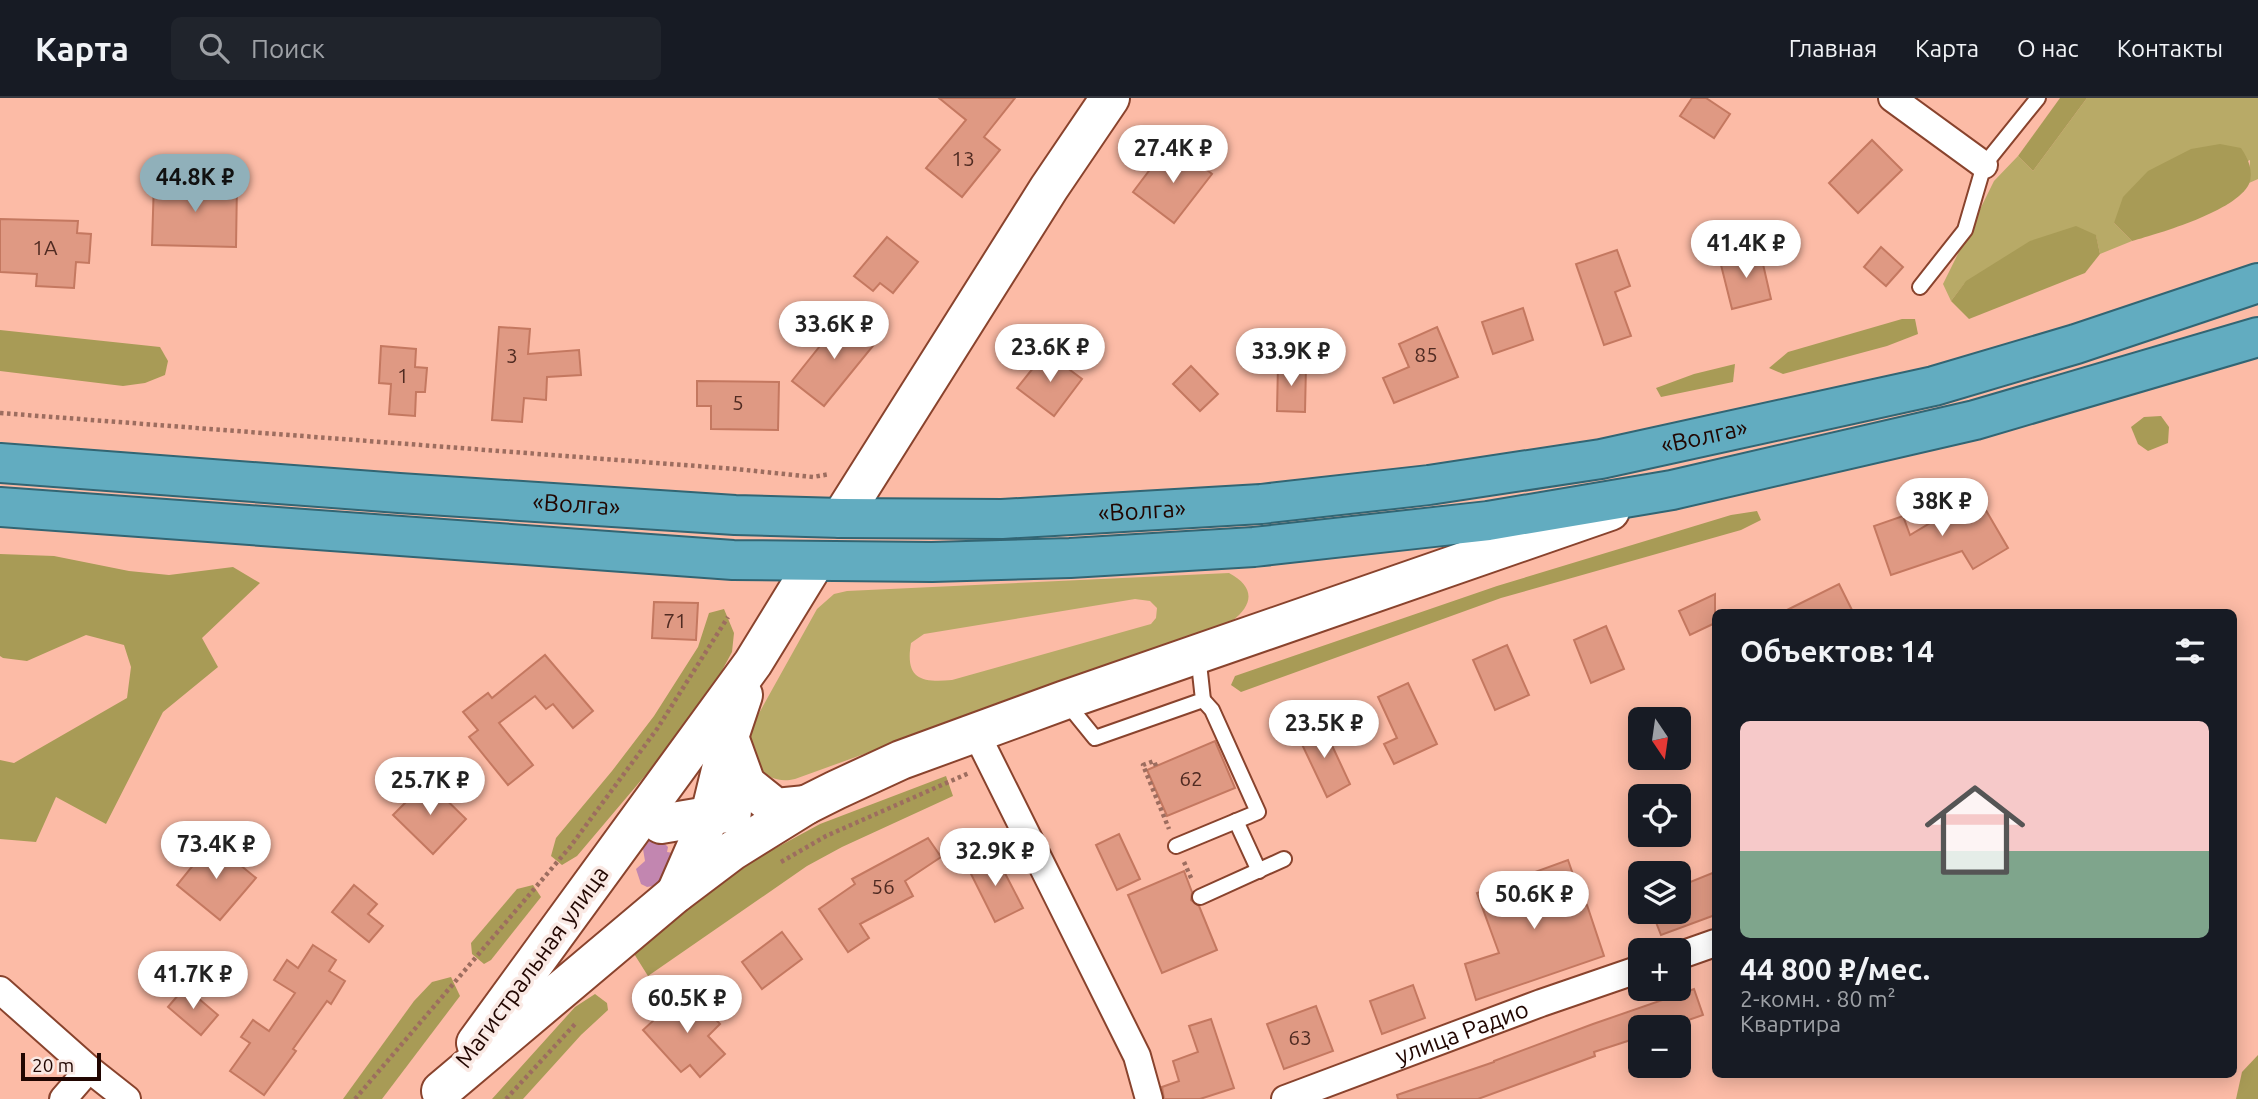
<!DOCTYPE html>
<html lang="ru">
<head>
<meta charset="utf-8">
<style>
  body { margin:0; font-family:Ubuntu,sans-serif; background:#20242c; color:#f1f3f6; height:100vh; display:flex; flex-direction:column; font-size:26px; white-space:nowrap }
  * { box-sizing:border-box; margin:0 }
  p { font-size:23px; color:#9ea1a6 }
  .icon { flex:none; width:38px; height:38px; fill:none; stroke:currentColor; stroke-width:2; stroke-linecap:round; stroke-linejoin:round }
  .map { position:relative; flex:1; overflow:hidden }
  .panel { position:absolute; left:1712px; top:511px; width:525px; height:469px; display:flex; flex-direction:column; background:#171b24; border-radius:10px; box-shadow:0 4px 18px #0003 }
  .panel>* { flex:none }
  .needle { width:46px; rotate:167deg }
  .buttons { position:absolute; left:1628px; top:609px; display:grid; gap:14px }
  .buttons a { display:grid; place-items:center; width:63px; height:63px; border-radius:10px; background:#171b24; box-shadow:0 4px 18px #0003; font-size:35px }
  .scale { position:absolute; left:21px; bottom:18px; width:80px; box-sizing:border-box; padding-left:7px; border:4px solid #210601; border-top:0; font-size:19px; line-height:24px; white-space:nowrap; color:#210601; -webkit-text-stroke:5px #fae9e4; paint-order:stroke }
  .price { position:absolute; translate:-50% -60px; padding:0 16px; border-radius:24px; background:#fff; color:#222; font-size:23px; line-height:46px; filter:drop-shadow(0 2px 4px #0008) }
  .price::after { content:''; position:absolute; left:50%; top:42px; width:21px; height:16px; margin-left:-10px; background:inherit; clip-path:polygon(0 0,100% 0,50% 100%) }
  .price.on { background:#90b0ba; color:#111 }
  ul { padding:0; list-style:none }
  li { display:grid; align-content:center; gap:14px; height:371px; padding:0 28px }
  li span { display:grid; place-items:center; height:217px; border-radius:10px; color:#555 }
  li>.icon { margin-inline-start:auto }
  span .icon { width:126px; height:126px; fill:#fffc; stroke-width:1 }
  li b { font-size:30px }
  h2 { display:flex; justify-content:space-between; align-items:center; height:84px; padding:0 28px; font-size:30px }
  header { display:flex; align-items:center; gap:42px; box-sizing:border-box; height:98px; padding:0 35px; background:#171b24; border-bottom:2px solid #363941 }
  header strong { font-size:33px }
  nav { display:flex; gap:38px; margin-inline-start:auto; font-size:24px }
  .search { width:490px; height:63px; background:#20242c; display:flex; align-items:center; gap:18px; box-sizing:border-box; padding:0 24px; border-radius:10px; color:#9ea1a6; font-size:26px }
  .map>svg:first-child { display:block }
  .green { fill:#b8aa67; fill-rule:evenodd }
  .forest { fill:#a89b56 }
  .water { fill:#c286b0 }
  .building { fill:#df9983; stroke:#c47860; stroke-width:2 }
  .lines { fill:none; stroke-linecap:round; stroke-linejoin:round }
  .service-casing { stroke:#89432d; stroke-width:18 }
  .minor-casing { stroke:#89432d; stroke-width:30 }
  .secondary-casing { stroke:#89432d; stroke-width:42 }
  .trunk-casing { stroke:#326573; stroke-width:42 }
  .path { stroke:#9d6d5f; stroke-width:4.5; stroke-dasharray:3.5 3.5; stroke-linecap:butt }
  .service { stroke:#fff; stroke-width:14 }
  .minor { stroke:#fff; stroke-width:26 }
  .secondary { stroke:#fff; stroke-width:38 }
  .trunk { stroke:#62acc0; stroke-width:38 }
  .labels { text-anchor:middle; stroke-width:7; stroke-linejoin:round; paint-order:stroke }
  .number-label { font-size:21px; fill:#502b22 }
  .street-label { font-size:24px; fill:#210601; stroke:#fae9e4 }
</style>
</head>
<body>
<header>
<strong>Карта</strong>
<div class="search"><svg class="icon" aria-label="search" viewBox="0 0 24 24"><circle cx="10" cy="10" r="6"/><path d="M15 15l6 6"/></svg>Поиск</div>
<nav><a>Главная</a><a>Карта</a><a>О нас</a><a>Контакты</a></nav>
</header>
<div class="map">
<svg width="2258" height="1001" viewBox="0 0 2258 1001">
  <rect width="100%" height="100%" fill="#fcbba6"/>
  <!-- green -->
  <g class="green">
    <path d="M2087,0H2258V81L2249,85L2250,62L2114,125L2132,143L2100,156L2096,138L1964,186L1951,203L1943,186L1994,83L2018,58L2033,73Z"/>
    <path d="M1229,475C1255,489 1254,506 1232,523L795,681C767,688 754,666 743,644L817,511L834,496L847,493ZM1135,501L1150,503L1157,510L1156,520L1151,526L952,582C920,585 905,580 911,545L924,536Z"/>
  </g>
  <!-- forest -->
  <g class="forest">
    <path d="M2060,0H2087L2033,73L2018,58Z"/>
    <path d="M2220,46L2241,50C2248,60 2254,74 2249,86C2236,113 2160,135 2132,143L2114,125L2123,99L2148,73L2191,51Z"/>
    <path d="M2076,128L2096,137L2100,156L2085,175L1969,221L1951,203L1966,183L2030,143Z"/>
    <path d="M1902,221H1915L1918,236L1887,248L1783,276L1769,270L1788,254Z"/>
    <path d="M0,232L160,249L168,263L165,277L145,285L123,288L0,273Z"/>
    <path d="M1735,266L1733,284L1661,299L1656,290L1694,276Z"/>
    <path d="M2161,318L2169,329L2168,345L2148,353L2138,346L2131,329L2144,319Z"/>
    <path d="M1757,413L1761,422L1741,432L1501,500L1241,594L1231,587L1235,578L1497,488L1731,417Z"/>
    <path d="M0,456L54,458L129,473L169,477L233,469L260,485L202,540L218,569L163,614L106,726L56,699L36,744L0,741V662L14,665L127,600L131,569L124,547L86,537L27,563L3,560L0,558Z"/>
    <path d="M724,511L734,535L732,554L712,591L654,667L577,758L562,767L551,758L556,740L612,673L654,618L698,549L709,515Z"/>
    <path d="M946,678L953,698L842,749L807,768L648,878L631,851L724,778L820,726Z"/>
    <path d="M533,787L541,799L491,862L484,866L472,856L471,845L517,791Z"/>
    <path d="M451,879L460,898L382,1001H343L414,903L432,884Z"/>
    <path d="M595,896L607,905L608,912L581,937L523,1001H492L575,909Z"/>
    <path d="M2258,957V1001H2236L2242,974Z"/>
  </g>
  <!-- water -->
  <path class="water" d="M655,741L664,745L668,749L667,754L673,755L659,787L647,789L641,786L636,771L645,763L643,751L649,743Z"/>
  <!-- building -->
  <g class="building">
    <path d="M939,0H1015L984,39L1000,52L962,99L926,70L966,22Z"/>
    <path d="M1692,0H1706L1730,16L1714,40L1680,18Z"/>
    <path d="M1872,42L1902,72L1858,115L1829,85Z"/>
    <path d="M1183,53L1212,76L1174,125L1133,94L1161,57L1173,66Z"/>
    <path d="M154,83L237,85L236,149L152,147Z"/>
    <path d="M0,121L78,123L77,135L91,136L89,165L76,164L74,190L36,188L37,176L0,174Z"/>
    <path d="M887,139L918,164L893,195L880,185L873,193L854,178Z"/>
    <path d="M1881,149L1903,169L1886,188L1864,169Z"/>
    <path d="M1617,152L1630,188L1615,194L1631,238L1604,247L1576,166Z"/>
    <path d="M1760,153L1771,201L1732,211L1720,163Z"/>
    <path d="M1523,210L1533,242L1493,256L1482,224Z"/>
    <path d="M844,218L877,243L824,308L792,283Z"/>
    <path d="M499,229L530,231L528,256L579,252L581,277L547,279L546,302L524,300L522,324L492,322Z"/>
    <path d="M1437,229L1458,279L1394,305L1383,280L1409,269L1399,246Z"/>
    <path d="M381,248L416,251L415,269L427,270L425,294H416L415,318L389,316L391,286L379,285Z"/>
    <path d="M1046,254L1082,281L1054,318L1017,290Z"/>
    <path d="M1278,266L1306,267L1305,314L1277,313Z"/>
    <path d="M1191,268L1218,296L1200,313L1173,286Z"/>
    <path d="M697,283L779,284L778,332L711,331V308H697Z"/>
    <path d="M1977,397L2008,450L1973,471L1962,453L1891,477L1874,428L1903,418L1910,437Z"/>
    <path d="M1839,486L1853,514H1783Z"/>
    <path d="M1715,496V525L1690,537L1679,513Z"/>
    <path d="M654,504L698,505L696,542L652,540Z"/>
    <path d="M1606,528L1624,571L1591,585L1574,542Z"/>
    <path d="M1507,547L1529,597L1495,612L1473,562Z"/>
    <path d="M545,557L593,613L573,630L553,606L546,611L535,598L499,625L533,667L508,687L469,639L478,632L463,614L488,595L492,600Z"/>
    <path d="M1408,585L1437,646L1394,666L1384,646L1397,640L1378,599Z"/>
    <path d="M1322,626L1350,686L1327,699L1298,638Z"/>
    <path d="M1215,643L1235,690L1167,718L1147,672Z"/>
    <path d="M427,683L466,721L433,756L393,717Z"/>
    <path d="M1119,736L1140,781L1117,792L1096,747Z"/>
    <path d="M928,740L941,759L905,783L913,798L860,826L869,840L848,854L819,811L855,786L852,781Z"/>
    <path d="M212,744L256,780L220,822L177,787Z"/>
    <path d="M995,756L1023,810L995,824L968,770Z"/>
    <path d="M1568,762L1584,808L1587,807L1604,858L1476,902L1465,866L1499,855L1477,795Z"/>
    <path d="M1184,773L1192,794L1191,802L1199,808L1217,852L1162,875L1128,797Z"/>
    <path d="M1678,774L1683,787L1715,774V817L1661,837L1652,814H1678V775H1674Z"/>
    <path d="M354,787L377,806L368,816L383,828L369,844L332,814Z"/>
    <path d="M782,834L802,861L762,891L742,864Z"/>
    <path d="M313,847L336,862L329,873L345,883L331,906L327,903L293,951L296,953L264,997L230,973L250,945L241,939L253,922L269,933L295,895L274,882L287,862L298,870Z"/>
    <path d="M1413,887L1425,920L1382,936L1370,903Z"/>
    <path d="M185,889L218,917L201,937L168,909Z"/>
    <path d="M688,891L720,926L708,938L725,956L700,979L690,967L681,974L643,932Z"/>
    <path d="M1694,891L1703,917L1668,929H1640V939L1594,954L1595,958L1478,1001H1398L1397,997L1494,964V963L1593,926Z"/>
    <path d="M1316,908L1333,953L1284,971L1267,926Z"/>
    <path d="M1211,921L1234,990L1200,1001H1164L1162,989L1179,983L1173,963L1198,954L1189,928Z"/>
  </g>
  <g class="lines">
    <defs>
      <g id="service">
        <path d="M1920,189L1965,132L1984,67L2038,0"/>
        <path d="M1065,603L1095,640L1203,602L1198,556"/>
        <path d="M1236,723L1259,773"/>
        <path d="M1176,748L1258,714L1212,612L1203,602"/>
        <path d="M1200,799L1284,761"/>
      </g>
      <g id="minor">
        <path d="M1892,0L1984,67"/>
        <path d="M976,635L1137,958L1149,1001"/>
        <path d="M1678,858L1715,845"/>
        <path d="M0,892L89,971L127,1001"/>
        <path d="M63,1001L89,971"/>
        <path id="s1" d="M1285,1001L1541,905L1640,871"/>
      </g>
      <g id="secondary">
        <path d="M841,420L1049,90L1110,0"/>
        <path d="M729,639L746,686L776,710L806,707"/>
        <path d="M661,726L732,714"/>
        <path d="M676,795L710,717L729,639L743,597"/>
        <path d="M476,945L753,565L815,464"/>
        <path d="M441,993L675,796L732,753L806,707L836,692L901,662L1065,602L1610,413"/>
      </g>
      <g id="trunk">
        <path id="s2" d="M0,365L399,395L735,417L841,420L1002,421L1261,406L1429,387L1601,361L1934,288L2076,246L2258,185"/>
        <path d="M0,409L733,462L932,464L1070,460L1254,449L1488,423L1672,392L1975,322L2258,239"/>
      </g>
    </defs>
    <!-- service casing -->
    <use href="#service" class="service-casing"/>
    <!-- minor casing -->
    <use href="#minor" class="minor-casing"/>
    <!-- secondary casing -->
    <use href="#secondary" class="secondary-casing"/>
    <!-- trunk casing -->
    <use href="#trunk" class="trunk-casing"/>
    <!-- path -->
    <g class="path">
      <path d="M0,315L736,371L813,379L830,376"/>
      <path d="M1156,668L1154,663L1143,667L1169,731"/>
      <path d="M781,764L826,738L969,675"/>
      <path d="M1184,764L1192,782"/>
      <path d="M355,1001L570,749L657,631L728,519"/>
      <path d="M506,1001L576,925"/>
    </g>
    <!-- service -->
    <use href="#service" class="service"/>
    <!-- minor -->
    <use href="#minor" class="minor"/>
    <!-- secondary -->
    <use href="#secondary" class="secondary"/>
    <!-- trunk -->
    <use href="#trunk" class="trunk"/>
  </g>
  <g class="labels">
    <!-- number labels -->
    <g class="number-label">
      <text x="963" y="68">13</text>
      <text x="45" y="157">1А</text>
      <text x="1426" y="264">85</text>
      <text x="512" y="265">3</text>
      <text x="403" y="285">1</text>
      <text x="738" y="312">5</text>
      <text x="675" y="530">71</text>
      <text x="1191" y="688">62</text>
      <text x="883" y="796">56</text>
      <text x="1300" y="947">63</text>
    </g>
    <!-- street labels -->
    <g class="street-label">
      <text dy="8" stroke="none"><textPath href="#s2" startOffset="1712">«Волга»</textPath></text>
      <text dy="8" stroke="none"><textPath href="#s2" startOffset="578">«Волга»</textPath></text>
      <text dy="8" stroke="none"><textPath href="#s2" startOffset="1144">«Волга»</textPath></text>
      <text transform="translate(532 869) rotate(-54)" y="8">Магистральная улица</text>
      <text dy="8" stroke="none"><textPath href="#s1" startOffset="189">улица Радио</textPath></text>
    </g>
  </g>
</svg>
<div class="buttons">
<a><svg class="needle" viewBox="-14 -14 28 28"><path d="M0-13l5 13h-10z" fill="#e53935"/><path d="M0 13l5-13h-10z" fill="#9ea1a6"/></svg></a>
<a><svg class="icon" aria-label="locate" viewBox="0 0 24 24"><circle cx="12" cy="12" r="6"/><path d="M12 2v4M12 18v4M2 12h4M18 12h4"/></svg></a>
<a><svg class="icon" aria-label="layers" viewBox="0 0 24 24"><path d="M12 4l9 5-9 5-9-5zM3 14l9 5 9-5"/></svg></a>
<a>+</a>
<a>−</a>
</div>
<div class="scale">20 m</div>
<b class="price" style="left:1173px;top:87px">27.4K ₽</b>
<b class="price on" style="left:195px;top:116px">44.8K ₽</b>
<b class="price" style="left:1746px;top:182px">41.4K ₽</b>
<b class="price" style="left:834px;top:263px">33.6K ₽</b>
<b class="price" style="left:1050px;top:286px">23.6K ₽</b>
<b class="price" style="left:1291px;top:290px">33.9K ₽</b>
<b class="price" style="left:1942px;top:440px">38K ₽</b>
<b class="price" style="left:1324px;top:662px">23.5K ₽</b>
<b class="price" style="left:430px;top:719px">25.7K ₽</b>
<b class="price" style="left:216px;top:783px">73.4K ₽</b>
<b class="price" style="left:995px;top:790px">32.9K ₽</b>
<b class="price" style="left:1534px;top:833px">50.6K ₽</b>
<b class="price" style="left:193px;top:913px">41.7K ₽</b>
<b class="price" style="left:687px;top:937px">60.5K ₽</b>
<section class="panel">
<h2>Объектов: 14<svg class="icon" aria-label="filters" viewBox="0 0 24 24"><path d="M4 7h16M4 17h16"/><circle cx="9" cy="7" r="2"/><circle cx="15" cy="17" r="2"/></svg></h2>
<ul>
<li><span style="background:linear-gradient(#f6c9c9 60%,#7fa58c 0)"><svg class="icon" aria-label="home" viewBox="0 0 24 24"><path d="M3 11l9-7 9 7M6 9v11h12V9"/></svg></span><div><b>44 800 ₽/мес.</b><p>2-комн. · 80 m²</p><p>Квартира</p></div></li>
</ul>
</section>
</div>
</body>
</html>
